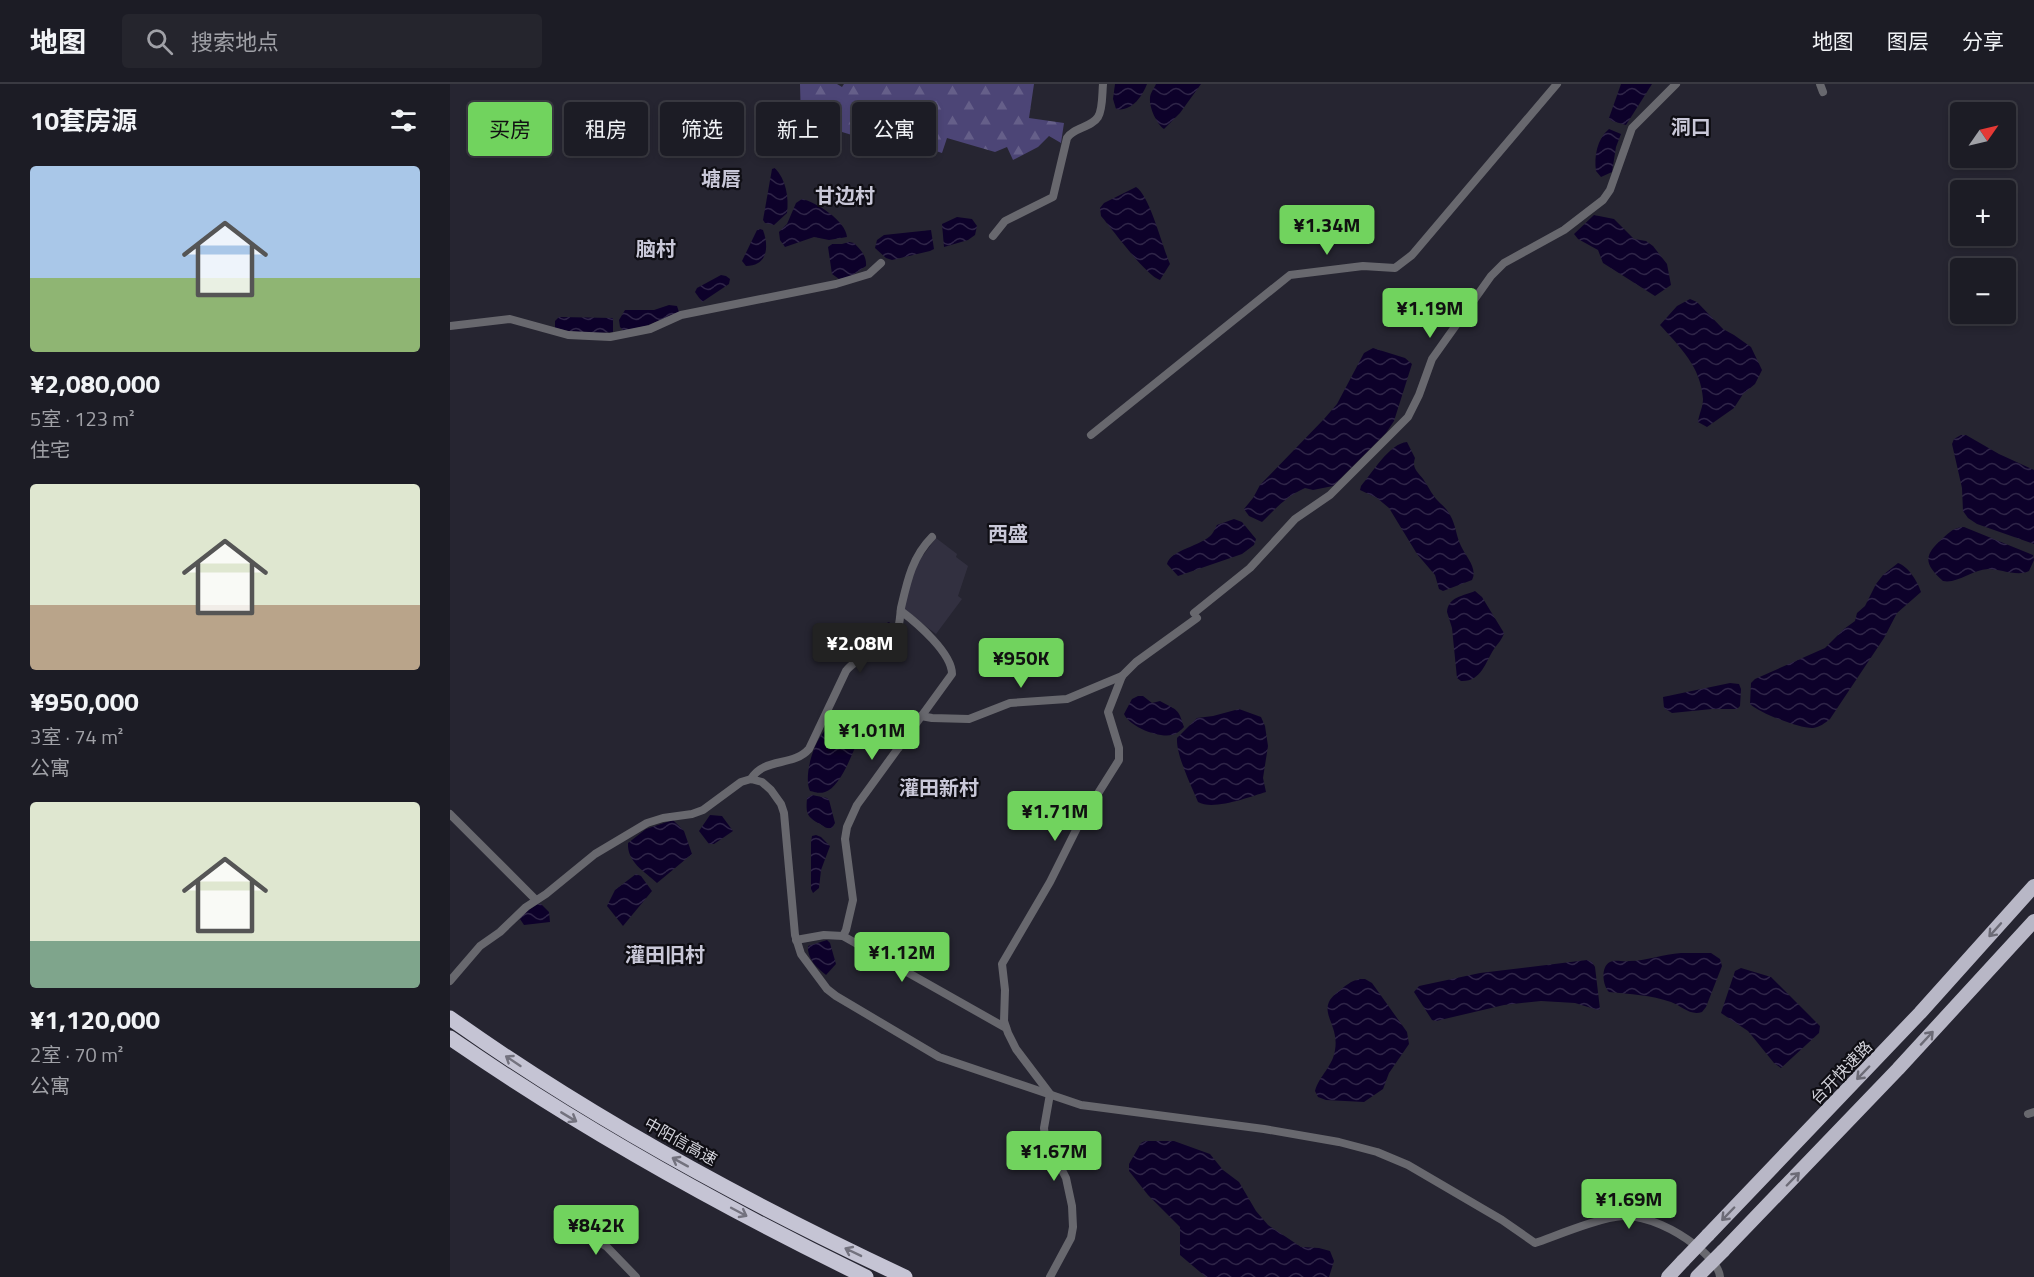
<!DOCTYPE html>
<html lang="zh">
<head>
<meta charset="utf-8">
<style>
  body { margin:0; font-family:"Titillium Web","Noto Sans SC",sans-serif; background:#25252d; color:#f1f3f6; height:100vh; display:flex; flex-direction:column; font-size:22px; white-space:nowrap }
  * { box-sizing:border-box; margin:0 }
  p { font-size:20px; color:#a0a1a7 }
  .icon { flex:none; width:33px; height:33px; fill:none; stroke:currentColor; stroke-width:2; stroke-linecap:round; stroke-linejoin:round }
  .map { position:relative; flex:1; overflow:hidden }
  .details { display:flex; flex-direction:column; background:#1c1c25; width:450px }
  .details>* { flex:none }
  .top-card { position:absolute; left:18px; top:18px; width:570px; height:54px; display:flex; gap:12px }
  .needle { width:39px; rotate:56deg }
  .buttons { position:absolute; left:1500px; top:18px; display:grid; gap:12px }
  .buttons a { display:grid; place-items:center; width:66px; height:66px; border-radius:6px; background:#1c1c25; box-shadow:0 3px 9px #0003,0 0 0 2px #3a3a42; font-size:30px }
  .price { position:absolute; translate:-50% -51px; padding:0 14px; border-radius:6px; background:#71d35e; color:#111; font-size:20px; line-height:39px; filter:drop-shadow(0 2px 3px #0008) }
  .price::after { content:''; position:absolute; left:50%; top:36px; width:18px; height:14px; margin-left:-9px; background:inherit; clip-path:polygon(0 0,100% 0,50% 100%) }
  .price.selected { background:#222; color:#fff }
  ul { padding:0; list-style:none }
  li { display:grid; align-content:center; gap:12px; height:318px; padding:0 30px }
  li span { display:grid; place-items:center; height:186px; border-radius:6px; color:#555 }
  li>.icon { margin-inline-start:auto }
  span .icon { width:108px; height:108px; fill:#fffc; stroke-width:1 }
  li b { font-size:26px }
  h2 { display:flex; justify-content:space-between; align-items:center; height:72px; padding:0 30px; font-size:26px }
  .chip { padding:0 21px; border-radius:6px; background:#1c1c25; box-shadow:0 3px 9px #0003,0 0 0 2px #3a3a42; font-size:21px; line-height:54px }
  .chip.selected { background:#71d35e; color:#111 }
  header { display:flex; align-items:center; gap:36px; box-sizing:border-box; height:84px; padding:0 30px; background:#1c1c25; border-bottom:2px solid #3a3a42 }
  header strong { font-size:28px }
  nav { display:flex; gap:33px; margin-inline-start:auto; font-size:21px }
  .search { width:420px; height:54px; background:#25252d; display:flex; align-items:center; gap:15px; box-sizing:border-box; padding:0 21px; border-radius:6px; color:#a0a1a7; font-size:22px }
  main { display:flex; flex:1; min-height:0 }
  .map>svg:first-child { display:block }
  .built { fill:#323040 }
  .forest { fill:url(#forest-firs) }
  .water { fill:url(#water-waves) }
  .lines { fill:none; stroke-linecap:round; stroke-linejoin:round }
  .minor { stroke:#68686e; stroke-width:8 }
  .trunk { stroke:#b8b7c6; stroke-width:14 }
  .motorway { stroke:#c5c4d4; stroke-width:15 }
  .trunk-bridge { stroke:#b8b7c6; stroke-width:14 }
  .oneway { stroke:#6c6b76 }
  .oneway2 { stroke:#73727e }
  .labels { text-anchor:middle; stroke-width:4.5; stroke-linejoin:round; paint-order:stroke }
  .street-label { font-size:16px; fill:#d2d2da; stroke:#0f0e14 }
  .quarter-label { font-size:20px; font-weight:bold; fill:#c9c8d8; stroke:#0f0e14 }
</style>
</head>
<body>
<header>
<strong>地图</strong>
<div class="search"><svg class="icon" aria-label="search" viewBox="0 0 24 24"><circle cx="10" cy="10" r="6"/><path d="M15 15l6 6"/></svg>搜索地点</div>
<nav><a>地图</a><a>图层</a><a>分享</a></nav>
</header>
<main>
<section class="details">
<h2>10套房源<svg class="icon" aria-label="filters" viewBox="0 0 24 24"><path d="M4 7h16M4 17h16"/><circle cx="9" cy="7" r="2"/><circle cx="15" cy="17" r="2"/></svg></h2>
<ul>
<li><span style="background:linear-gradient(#a9c7e8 60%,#8fb573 0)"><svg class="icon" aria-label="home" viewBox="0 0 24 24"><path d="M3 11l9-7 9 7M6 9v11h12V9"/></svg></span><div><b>¥2,080,000</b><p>5室 · 123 m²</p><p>住宅</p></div></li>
<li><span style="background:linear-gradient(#dfe7d0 65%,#b9a48a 0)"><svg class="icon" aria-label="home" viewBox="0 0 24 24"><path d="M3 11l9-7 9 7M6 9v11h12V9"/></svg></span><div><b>¥950,000</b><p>3室 · 74 m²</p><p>公寓</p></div></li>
<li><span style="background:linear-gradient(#dfe7d0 75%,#7fa58c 0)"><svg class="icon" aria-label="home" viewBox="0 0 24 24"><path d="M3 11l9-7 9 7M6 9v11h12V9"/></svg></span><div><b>¥1,120,000</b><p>2室 · 70 m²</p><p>公寓</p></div></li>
</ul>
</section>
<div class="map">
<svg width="1584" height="1193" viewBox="0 0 1584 1193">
  <defs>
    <pattern id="forest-firs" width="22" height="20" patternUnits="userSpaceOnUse" patternTransform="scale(1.5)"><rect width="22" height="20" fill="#4c4576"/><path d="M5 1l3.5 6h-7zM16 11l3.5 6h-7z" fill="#655f89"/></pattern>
    <pattern id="water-waves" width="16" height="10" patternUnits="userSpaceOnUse" patternTransform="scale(1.5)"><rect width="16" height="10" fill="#0d012a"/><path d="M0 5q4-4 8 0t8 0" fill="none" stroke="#2f2548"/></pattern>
  </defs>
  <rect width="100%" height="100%" fill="#262531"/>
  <!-- built -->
  <path class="built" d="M486,454L507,470L506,473L518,482L508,512L512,515L486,550L453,525L463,485Z"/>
  <!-- forest -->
  <path class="forest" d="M350,0H387L392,3L394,0H584L579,34L614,39L611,59L599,52L588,63L563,76L557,63L545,68L497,54L492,69L471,62L468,71L359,38H351Z"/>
  <!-- water -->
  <g class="water">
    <path d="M665,0H697C692,13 681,28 666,25L663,15Z"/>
    <path d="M706,0H751L730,29L714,45C707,40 699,24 700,14C700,9 704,5 706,0Z"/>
    <path d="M1171,0H1202L1176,41L1162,37L1159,34Z"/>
    <path d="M1159,45L1171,50L1166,63L1162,88L1151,93L1146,87C1144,72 1147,55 1159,45Z"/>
    <path d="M325,84C336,96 339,113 337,129L324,141L315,139L313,136L322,85Z"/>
    <path d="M686,103C700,112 712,162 720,180L710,196C696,192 663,146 651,132L650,124L654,119Z"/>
    <path d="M352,115C366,118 396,137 397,153L379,156L364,153L335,163L330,156L329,148L337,140L346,119Z"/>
    <path d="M1144,131L1164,135L1184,155L1196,157L1203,162L1217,180L1221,201L1205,212L1153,179L1148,166L1128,155L1124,150Z"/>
    <path d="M507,133L522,135L527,142L525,151L518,156L494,163L492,140Z"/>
    <path d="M310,145L313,146C319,162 318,182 296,182L292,177L307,146Z"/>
    <path d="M481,146L484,165L480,167L442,176L436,174L425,164L427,156L434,151Z"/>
    <path d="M399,158L404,159C410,165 417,172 416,182L400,193L389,195L382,190L378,163L382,160H392Z"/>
    <path d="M271,191L276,192L280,195L279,200L252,218L245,208L247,204Z"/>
    <path d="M1240,215L1247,218L1273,245L1284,251L1301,263L1312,286L1305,300L1293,310L1284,324L1257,343L1248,338C1249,330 1253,323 1253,315C1251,283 1230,263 1210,241L1227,222Z"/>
    <path d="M219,221L227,222L229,228L196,242L174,247L170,243L169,236L175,226H204Z"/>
    <path d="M109,233L163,234V248C143,250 125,249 105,244V237Z"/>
    <path d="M923,264L955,274L962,280L944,337L936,349L883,402L863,406L855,404C837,412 826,424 812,438L799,432L794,425L803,414L810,401L874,335L887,320L914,269Z"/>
    <path d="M1511,351H1516L1549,370L1584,386V460L1527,440L1518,434L1513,427L1512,404L1502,360L1504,355Z"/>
    <path d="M957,358L965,374C961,386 970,389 975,398C979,404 983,412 988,417C993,422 997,425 1000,431C1006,441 1006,452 1011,462C1016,473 1028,484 1022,496L993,507L989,505L985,491L967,470L939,424L927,414L910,406L911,402C922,389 940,359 957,358Z"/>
    <path d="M784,435L792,438L806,455L804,461L792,470L728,492L717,480C720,466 752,462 762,450C763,449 767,441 767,441Z"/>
    <path d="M1514,443L1583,471L1584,476L1579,487C1568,493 1550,485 1538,485C1522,486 1507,500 1493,497C1473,479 1474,471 1493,454C1500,448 1504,443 1514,443Z"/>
    <path d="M1448,479C1458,482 1468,498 1471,508L1447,529L1434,554L1380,635C1375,639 1370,643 1363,644C1351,645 1309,629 1300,620L1301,599L1305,595L1375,564L1394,545L1405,537L1407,529L1415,522L1426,500L1433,491Z"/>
    <path d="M1025,507L1032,513L1054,549C1052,556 1048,559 1044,565C1035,579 1031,598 1011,597L1007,594L1002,544L997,528C998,513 1013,512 1025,507Z"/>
    <path d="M439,538L442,541C437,554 428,560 417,567L413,562L422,546Z"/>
    <path d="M1280,599L1289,600L1291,605L1290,622L1287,625H1262L1222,629L1214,624L1213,613Z"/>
    <path d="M688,612H693L702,619L710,617C728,627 728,624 734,643C731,646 727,650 722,651C708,654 680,643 674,630L682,615Z"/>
    <path d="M789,625L811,633L815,642L818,662L813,694L816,708C799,713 763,727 748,718C741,701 726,671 727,654L747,634L763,632Z"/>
    <path d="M384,641L406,649L409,654C403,668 390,704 375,708C369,710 365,708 360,707C352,691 367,644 384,641Z"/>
    <path d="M362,711L377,714L379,716L385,739L382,744C374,745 375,742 368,739C356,732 356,728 357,714Z"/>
    <path d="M260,731L272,732L283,747L264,760H259L249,747Z"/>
    <path d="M223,736L234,747L242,770L207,799C194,787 177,778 178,759L196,745Z"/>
    <path d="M366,751L371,753L380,762L371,786L369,804L363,809L361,805V758L362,752Z"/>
    <path d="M186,790L191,792L202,807L173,842L157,822L165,806Z"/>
    <path d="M88,820H91L99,828L100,838L74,841L70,835L71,831Z"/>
    <path d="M377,856L380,859L386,880L376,891C367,884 357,875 358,862Z"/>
    <path d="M1231,869H1261L1270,875L1272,882L1256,923L1252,928C1240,932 1232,922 1221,918C1201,911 1180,910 1159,908C1153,902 1150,883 1160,878C1165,875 1172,878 1179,877C1196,877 1213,870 1231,869Z"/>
    <path d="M1137,876L1142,878L1145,883L1150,925L1148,926L1125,919L1091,917L1054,921L986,937L982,936L964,908L969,902L1030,889Z"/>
    <path d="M1291,884L1321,893L1370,942L1369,949L1331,984L1324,979L1298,947L1271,929L1285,887Z"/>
    <path d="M909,895H915L922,899L957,948L959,960L939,989L933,1005L914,1018L876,1016L868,1013L865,1007C869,992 883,982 885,966C890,938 863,926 889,907C895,902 901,897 909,895Z"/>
    <path d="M695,1057H724L760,1070L773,1086L789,1098L806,1127L818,1141L851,1163L869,1164L880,1167L884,1177L879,1193H756L730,1171V1143L698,1111L679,1087V1080L691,1059Z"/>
  </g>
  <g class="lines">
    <!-- minor -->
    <g class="minor">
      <path d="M1370,0L1373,8"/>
      <path d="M543,152L555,137L603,113L617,54C624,43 641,44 648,33C653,25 652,10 653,0"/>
      <path d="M0,242L60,235L118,251L160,253L200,245L231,231L386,200L419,190L431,179"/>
      <path d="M641,351L840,191L913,182L945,184L962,171L1107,0"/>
      <path d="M744,529L800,484L845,435L880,411L958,333L969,311L982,275L1041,192L1054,179L1114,146L1153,116L1160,106L1182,44L1226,0"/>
      <path d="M471,632L482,634L519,635L560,619L617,615L672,592"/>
      <path d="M375,633L400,641L449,663"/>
      <path d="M301,695C314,673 343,683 359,665L396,587C408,571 439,563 447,547C450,541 450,531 451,524C457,498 462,473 482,453"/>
      <path d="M0,730L86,816"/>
      <path d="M393,852L396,846L403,816L395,755L397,743L407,721L502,590C502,569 467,539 451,527"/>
      <path d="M346,856L374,851L393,852L556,944"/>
      <path d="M0,897L30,862L50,848L76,823L96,810L145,770L197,739L213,734L242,730L253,726L291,698L301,695L312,698L321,706L331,720L334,729L345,851L351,870L377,905L386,912L489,973L631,1021L814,1045L889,1058L927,1068L958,1081L1052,1136L1085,1159C1108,1151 1151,1133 1173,1132C1197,1131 1227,1147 1245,1161C1254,1168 1269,1181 1270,1193"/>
      <path d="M1578,1030L1584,1028"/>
      <path d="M121,1139L157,1163L186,1193"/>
      <path d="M600,1193L621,1154L623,1143L622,1122L616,1094L595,1053L594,1044L600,1010L566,965L558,949L554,937L555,906L552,880L600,798L630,738L669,676V664L658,628L672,592L686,578L747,534"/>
    </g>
    <!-- trunk -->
    <g class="trunk">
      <path d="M1258,1151L1470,929L1584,802"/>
      <path d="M1273,1167L1448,985L1584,837"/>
      <path d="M1218,1193L1233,1177"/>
    </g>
    <!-- motorway -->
    <g class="motorway">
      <path d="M0,934C142,1035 297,1119 455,1193"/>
      <path d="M0,954C132,1045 272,1123 416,1193"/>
    </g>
    <!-- trunk-bridge -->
    <g class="trunk-bridge">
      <path d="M1233,1177L1258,1151"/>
      <path d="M1247,1193L1273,1167"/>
    </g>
  </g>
  <!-- one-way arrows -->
  <defs><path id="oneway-shaft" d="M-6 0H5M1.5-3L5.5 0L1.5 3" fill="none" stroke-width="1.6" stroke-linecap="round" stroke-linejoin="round" transform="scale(1.5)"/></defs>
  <g class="oneway">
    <use href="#oneway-shaft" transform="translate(1545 846) rotate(132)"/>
    <use href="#oneway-shaft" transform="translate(1477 954) rotate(-47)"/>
    <use href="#oneway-shaft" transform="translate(1413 989) rotate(134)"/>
    <use href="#oneway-shaft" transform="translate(1343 1095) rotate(-46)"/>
    <use href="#oneway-shaft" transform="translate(1278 1130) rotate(134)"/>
  </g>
  <g class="oneway2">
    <use href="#oneway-shaft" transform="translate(63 977) rotate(-146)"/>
    <use href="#oneway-shaft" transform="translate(119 1033) rotate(31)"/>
    <use href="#oneway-shaft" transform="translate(230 1078) rotate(-151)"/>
    <use href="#oneway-shaft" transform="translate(289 1128) rotate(28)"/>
    <use href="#oneway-shaft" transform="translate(403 1168) rotate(-154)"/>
  </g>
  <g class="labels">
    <!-- street labels -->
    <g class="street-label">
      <text transform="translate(1391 988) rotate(-46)" y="6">台开快速路</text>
      <text transform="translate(231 1057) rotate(29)" y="6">中阳信高速</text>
    </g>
    <!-- quarter labels -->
    <g class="quarter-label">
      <text x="1241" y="50">洞口</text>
      <text x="271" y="102">塘唇</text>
      <text x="395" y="119">甘边村</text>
      <text x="206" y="172">脑村</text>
      <text x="558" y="457">西盛</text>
      <text x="489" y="711">灌田新村</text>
      <text x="215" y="878">灌田旧村</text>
    </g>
  </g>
</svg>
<div class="buttons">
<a><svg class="needle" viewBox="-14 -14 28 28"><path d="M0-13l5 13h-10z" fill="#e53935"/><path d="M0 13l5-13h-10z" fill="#a0a1a7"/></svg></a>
<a>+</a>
<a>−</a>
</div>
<b class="price" style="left:877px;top:172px">¥1.34M</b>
<b class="price" style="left:980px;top:255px">¥1.19M</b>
<b class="price selected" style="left:410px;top:590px">¥2.08M</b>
<b class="price" style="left:571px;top:605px">¥950K</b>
<b class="price" style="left:422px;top:677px">¥1.01M</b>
<b class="price" style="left:605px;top:758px">¥1.71M</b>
<b class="price" style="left:452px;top:899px">¥1.12M</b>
<b class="price" style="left:604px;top:1098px">¥1.67M</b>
<b class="price" style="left:1179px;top:1146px">¥1.69M</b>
<b class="price" style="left:146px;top:1172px">¥842K</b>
<div class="top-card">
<a class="chip selected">买房</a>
<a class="chip">租房</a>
<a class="chip">筛选</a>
<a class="chip">新上</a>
<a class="chip">公寓</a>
</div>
</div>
</main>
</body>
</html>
